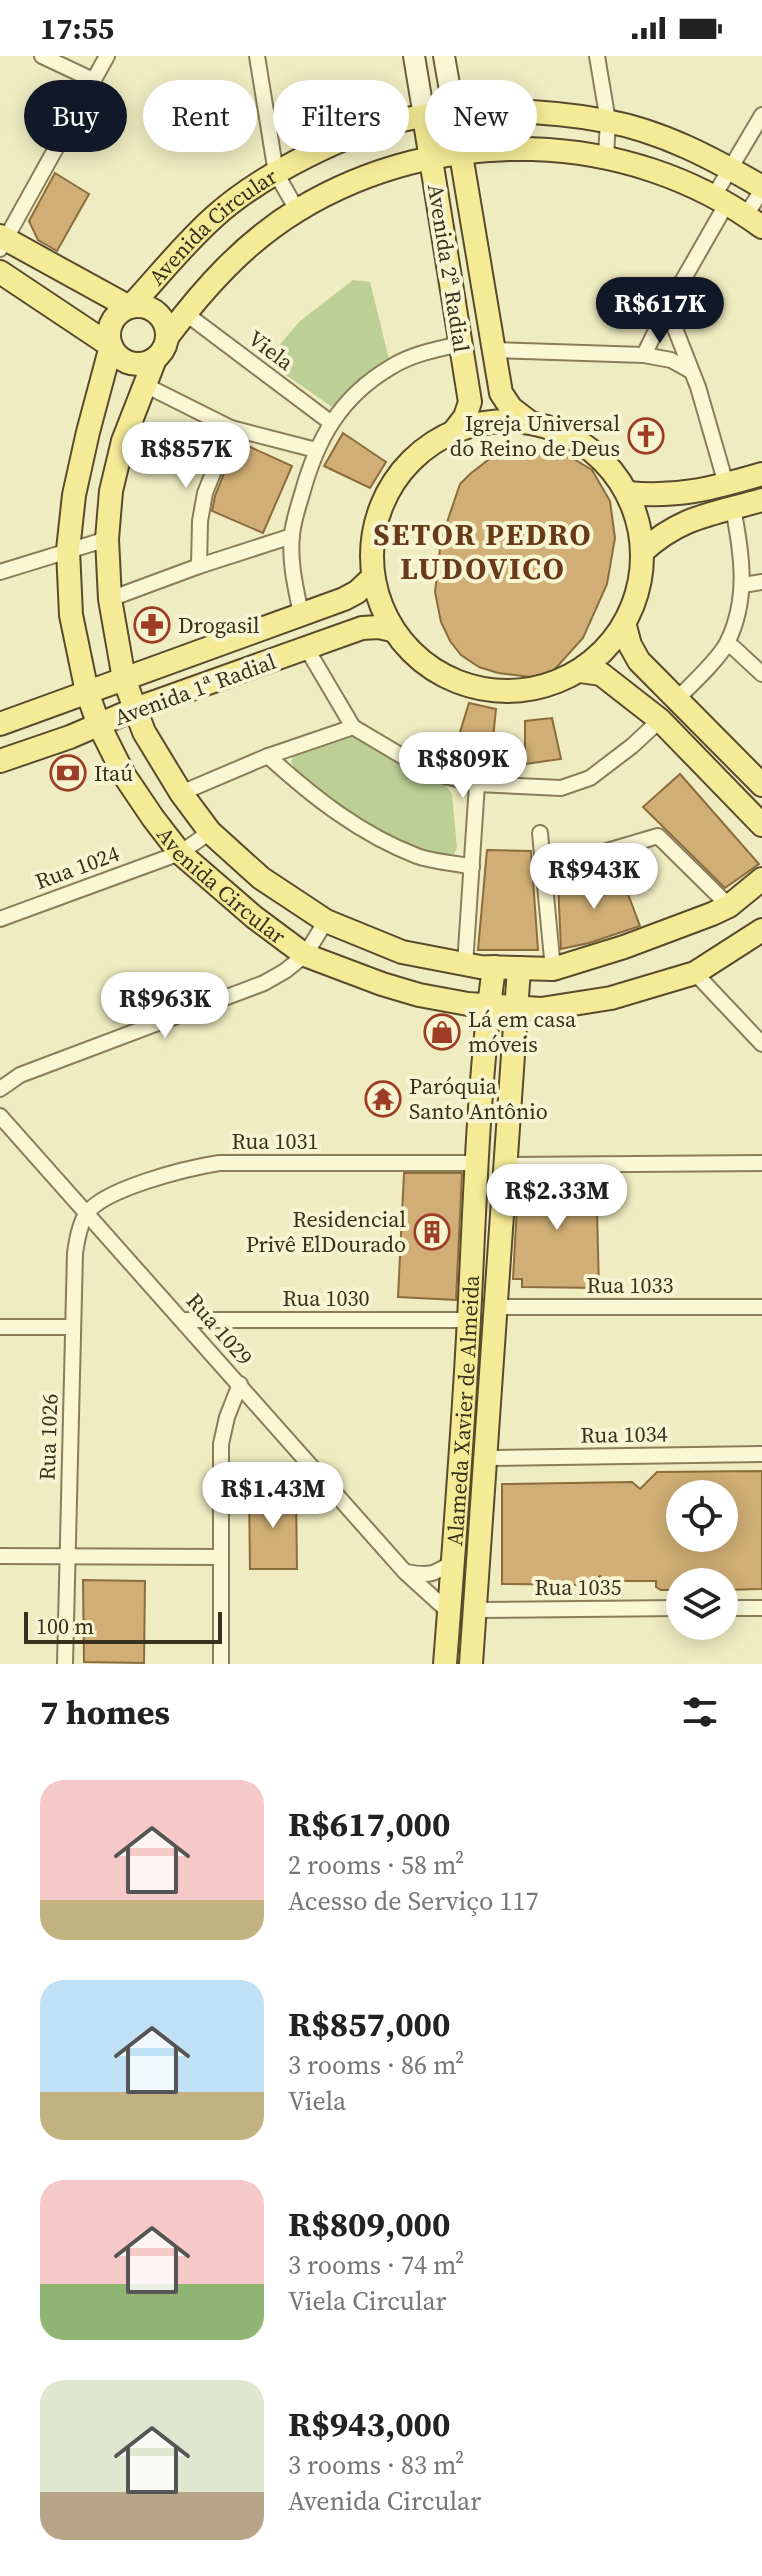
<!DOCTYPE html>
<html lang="en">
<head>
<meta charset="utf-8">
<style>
  body { margin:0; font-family:"Source Serif 4",serif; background:#f2f2f2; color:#222; height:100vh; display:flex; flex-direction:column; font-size:30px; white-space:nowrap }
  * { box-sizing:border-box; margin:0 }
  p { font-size:26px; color:#767676 }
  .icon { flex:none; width:44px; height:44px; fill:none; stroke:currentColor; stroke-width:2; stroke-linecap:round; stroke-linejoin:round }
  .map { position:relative; height:1608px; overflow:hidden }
  .drawer { display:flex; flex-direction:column; background:#fff; flex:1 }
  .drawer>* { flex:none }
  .top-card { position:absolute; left:24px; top:24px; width:714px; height:72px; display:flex; gap:16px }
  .controls { position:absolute; left:666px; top:1424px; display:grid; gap:16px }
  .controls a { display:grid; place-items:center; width:72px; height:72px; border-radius:50%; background:#fff; box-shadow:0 4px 20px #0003; font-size:40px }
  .scale { position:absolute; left:24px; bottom:20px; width:198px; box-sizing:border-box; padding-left:8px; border:4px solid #39311d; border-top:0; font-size:22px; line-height:28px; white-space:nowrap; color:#39311d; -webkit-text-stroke:6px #f7f4d1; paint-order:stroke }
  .price { position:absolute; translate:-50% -68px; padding:0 18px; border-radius:28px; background:#fff; color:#222; font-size:26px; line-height:52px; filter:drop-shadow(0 2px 4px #0008) }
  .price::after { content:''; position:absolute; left:50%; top:48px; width:24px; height:18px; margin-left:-12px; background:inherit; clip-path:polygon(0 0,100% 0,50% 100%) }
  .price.current { background:#111827; color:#fff }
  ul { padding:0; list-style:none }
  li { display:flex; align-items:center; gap:24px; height:200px; padding:0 40px }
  li span { display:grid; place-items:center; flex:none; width:224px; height:160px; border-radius:24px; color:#555 }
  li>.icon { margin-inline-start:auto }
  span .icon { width:96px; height:96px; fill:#fffc; stroke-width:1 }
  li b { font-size:34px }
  h2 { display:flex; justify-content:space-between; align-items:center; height:96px; padding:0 40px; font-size:34px }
  .pill { padding:0 28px; border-radius:36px; background:#fff; box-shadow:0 4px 20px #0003; font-size:28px; line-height:72px }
  .pill.current { background:#111827; color:#fff }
  .status { display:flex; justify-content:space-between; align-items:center; height:56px; padding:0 40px; background:#fff; direction:ltr }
  .status svg { height:22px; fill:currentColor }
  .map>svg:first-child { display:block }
  .green { fill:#bccf94 }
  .building { fill:#d0ae75; stroke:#8b6c3c; stroke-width:2; fill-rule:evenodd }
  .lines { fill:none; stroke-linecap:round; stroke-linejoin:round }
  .minor-casing { stroke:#8a7d58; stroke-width:18 }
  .secondary-casing { stroke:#6c5e3b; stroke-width:24 }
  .primary-casing { stroke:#584a2c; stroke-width:26 }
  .minor { stroke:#faf7d5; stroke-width:14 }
  .secondary { stroke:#faf7d5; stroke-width:20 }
  .primary { stroke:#f5eb97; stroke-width:22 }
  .labels { text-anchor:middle; stroke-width:8; stroke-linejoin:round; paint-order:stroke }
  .street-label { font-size:22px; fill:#39311d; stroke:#f7f4d1 }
  .poi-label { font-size:22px; fill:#39311d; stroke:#f7f4d1; text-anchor:start }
  .district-label { font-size:30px; font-weight:bold; letter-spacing:2px; fill:#683a1a; stroke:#f7f4d1 }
</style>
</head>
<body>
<div class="status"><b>17:55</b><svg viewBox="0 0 49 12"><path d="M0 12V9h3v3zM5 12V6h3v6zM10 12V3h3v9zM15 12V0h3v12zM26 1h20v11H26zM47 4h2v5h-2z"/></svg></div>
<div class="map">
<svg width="762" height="1608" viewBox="0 0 762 1608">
  <rect width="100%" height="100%" fill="#f0ecc1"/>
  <!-- green -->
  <g class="green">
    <path d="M353,224L370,226L389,303L332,351L266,305L300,265Z"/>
    <path d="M351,679L358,680L396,704L444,727L452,738L457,792L454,798C417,802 305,740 291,705L296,696Z"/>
  </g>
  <!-- building -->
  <g class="building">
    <path d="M55,117L89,138L57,195L38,184L29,165Z"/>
    <path d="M343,377L386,406L370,432L324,410Z"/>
    <path d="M237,385L292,410L263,477L212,455L215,440Z"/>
    <path d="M515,394L553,396L572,402L592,414L610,445L615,482L607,528L583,582L555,613L547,618L531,621L498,617L479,611L461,599L450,585L441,566L435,536L441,484L460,428L470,418L492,401Z"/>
    <path d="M469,647L496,653L490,711L452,702Z"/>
    <path d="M552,662L561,703L525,708V665Z"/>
    <path d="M680,718L759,808L725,832L643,751Z"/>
    <path d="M487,794L531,795L538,894H478Z"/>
    <path d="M620,817L640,870L589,887L561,893L558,827L590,826Z"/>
    <path d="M404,1117H462L456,1244L398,1241Z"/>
    <path d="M596,1118L599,1232L522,1231V1223H513L518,1131H527V1119L556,1121V1119Z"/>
    <path d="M762,1415V1533L724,1534V1526H680V1534H661L656,1531V1525H607L600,1520L591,1529L502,1528V1428L632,1426L640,1433L657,1416ZM680,1438H724V1482H680Z"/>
    <path d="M249,1436H296L297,1513H250Z"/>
    <path d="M83,1524L145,1525L144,1607L84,1606Z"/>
  </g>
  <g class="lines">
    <defs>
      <g id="minor">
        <path d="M42,0L93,24"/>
        <path d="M257,0L276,117L297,154"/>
        <path d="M597,0L608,65L606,100"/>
        <path d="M714,140L762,59"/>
        <path d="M746,159L762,134"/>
        <path d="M0,193L107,0"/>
        <path d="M667,252L698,331L726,428"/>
        <path d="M185,257L330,366"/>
        <path d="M492,294L644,299L671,304L689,314"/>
        <path d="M644,299L667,252L727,147"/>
        <path d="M145,329L231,372L316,394"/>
        <path d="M199,510L200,465L205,437L231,372"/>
        <path d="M0,516L107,483"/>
        <path d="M743,529L762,526"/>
        <path d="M110,543L199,510L292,480"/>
        <path d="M301,558C296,533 289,506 292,479C293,466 298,451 302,438C317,383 340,341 391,311C412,298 437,293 461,288"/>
        <path d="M727,589L734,592L762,618"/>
        <path d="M307,593L353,671L412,706L441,719L477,728L561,732L590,722L632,690L660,664"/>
        <path d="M677,643C691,629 719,603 727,587C749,543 742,498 733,452"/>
        <path d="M268,700C313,741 360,778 417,800C434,806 455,807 472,811"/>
        <path d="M181,737L268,700L353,671"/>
        <path d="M540,777L553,913"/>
        <path d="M544,806L580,803L658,780L729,850"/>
        <path d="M0,863L180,797L210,776"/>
        <path d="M465,909L477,728"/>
        <path d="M695,917L762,988"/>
        <path d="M0,1033L20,1019L264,927L285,915L305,899L326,865"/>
        <path d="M0,1060L405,1516L449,1556"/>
        <path d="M507,1109L762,1107"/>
        <path d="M497,1251H762"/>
        <path d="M184,1264H469"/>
        <path d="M0,1271H73"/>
        <path d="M487,1402L762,1398"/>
        <path d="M0,1500L221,1501"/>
        <path d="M406,1516C429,1520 433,1519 453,1506"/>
        <path d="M724,1552H762"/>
        <path d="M475,1554L680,1552"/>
        <path d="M65,1608L75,1197C77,1184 79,1171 85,1160C100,1133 188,1112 219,1107H476"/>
        <path d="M221,1608V1388L227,1361L240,1328"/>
      </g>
      <g id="secondary">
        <path d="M414,0L424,60"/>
        <path d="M444,0L454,57"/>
      </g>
      <g id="primary">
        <path d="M454,57L501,337L511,352L528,365"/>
        <path d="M424,60L470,346L465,361L455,374"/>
        <path d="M0,180L129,251"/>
        <path d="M0,216L111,290"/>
        <circle cx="138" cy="279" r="29"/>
        <path id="s1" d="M130,251C157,222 183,189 213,162C260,119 349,74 412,62C469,51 550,54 606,65C662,75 714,103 762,131"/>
        <path d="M168,280C204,232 245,186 298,154C440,68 628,72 762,171"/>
        <path id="s2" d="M111,290L88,376L74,439L68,494L71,559L87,636L99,669L124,719L153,762L180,797L254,861L305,899L382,928L419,939L468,948L541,953L611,942L695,917L762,874"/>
        <path d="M155,303L123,385L111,435L107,483L110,543L124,623L144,676L181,737L210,776L261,822L326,865L402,896L480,911L553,913L624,891L712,858L729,850L762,823"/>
        <circle cx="507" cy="500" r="135"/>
        <path d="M628,437C679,442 714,432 762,418"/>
        <path d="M642,496C681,460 713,458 762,444"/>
        <path d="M625,570L630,589L639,605L762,729"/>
        <path d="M580,615L601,618L660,664L762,769"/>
        <path d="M0,668L344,543L357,536L372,522"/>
        <path d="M0,705L70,681L135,653L362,572L379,571L392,574"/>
        <path id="s3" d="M445,1608C454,1493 463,1378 469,1263C475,1145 478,1028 494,911"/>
        <path d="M471,1608L519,912"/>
      </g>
    </defs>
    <!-- minor casing -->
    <use href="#minor" class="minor-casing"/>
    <!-- secondary casing -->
    <use href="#secondary" class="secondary-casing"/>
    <!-- primary casing -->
    <use href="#primary" class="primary-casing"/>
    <!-- minor -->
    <use href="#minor" class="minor"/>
    <!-- secondary -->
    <use href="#secondary" class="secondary"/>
    <!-- primary -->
    <use href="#primary" class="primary"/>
  </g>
  <!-- icons -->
  <defs>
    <symbol id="church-ring" viewBox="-11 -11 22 22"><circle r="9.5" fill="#f7f4d1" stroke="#9c3d25" stroke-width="1.5"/><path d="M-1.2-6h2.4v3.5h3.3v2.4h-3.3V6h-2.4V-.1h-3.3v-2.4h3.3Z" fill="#9c3d25"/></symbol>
    <symbol id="pharmacy-ring" viewBox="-11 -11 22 22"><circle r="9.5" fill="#f7f4d1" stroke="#9c3d25" stroke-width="1.5"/><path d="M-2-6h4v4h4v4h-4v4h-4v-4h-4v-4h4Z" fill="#9c3d25"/></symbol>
    <symbol id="bank-ring" viewBox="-11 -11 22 22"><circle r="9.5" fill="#f7f4d1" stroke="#9c3d25" stroke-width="1.5"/><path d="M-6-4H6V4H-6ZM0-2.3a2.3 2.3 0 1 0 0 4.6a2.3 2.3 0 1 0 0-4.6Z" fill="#9c3d25"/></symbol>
    <symbol id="shop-ring" viewBox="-11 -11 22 22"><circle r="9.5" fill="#f7f4d1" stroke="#9c3d25" stroke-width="1.5"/><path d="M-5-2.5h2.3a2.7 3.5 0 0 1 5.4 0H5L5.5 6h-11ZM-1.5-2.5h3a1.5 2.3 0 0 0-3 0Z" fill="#9c3d25"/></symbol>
    <symbol id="temple-ring" viewBox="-11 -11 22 22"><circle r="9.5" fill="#f7f4d1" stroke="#9c3d25" stroke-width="1.5"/><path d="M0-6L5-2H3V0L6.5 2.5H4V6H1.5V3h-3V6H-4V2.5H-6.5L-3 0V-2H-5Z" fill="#9c3d25"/></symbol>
    <symbol id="building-ring" viewBox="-11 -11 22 22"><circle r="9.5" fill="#f7f4d1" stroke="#9c3d25" stroke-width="1.5"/><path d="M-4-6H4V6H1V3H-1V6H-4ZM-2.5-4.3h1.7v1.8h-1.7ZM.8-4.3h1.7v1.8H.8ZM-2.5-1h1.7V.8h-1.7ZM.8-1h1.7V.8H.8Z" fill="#9c3d25"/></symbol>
  </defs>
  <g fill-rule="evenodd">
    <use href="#church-ring" x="626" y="360" width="40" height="40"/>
    <use href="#pharmacy-ring" x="132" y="549" width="40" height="40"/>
    <use href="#bank-ring" x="48" y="697" width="40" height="40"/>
    <use href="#shop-ring" x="422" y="956" width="40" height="40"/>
    <use href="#temple-ring" x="363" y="1023" width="40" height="40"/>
    <use href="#building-ring" x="412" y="1156" width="40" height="40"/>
  </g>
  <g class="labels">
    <!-- street labels -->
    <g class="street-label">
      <text dy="8" stroke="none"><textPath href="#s1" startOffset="116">Avenida Circular</textPath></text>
      <text transform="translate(449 212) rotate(81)" y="8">Avenida 2ª Radial</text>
      <text transform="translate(271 294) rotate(37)" y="8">Viela</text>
      <text transform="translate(195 633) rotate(-20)" y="8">Avenida 1ª Radial</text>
      <text transform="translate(77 811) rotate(-20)" y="8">Rua 1024</text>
      <text dy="8" stroke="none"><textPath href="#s2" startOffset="592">Avenida Circular</textPath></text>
      <text x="275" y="1093">Rua 1031</text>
      <text x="630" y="1237">Rua 1033</text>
      <text x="326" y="1250">Rua 1030</text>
      <text transform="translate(220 1273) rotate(49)" y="8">Rua 1029</text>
      <text dy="8" stroke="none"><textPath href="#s3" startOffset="254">Alameda Xavier de Almeida</textPath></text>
      <text transform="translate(624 1378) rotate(-1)" y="8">Rua 1034</text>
      <text transform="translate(48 1381) rotate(-88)" y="8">Rua 1026</text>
      <text x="578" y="1539">Rua 1035</text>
    </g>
    <!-- poi labels -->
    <g class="poi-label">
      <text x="620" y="375" text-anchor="end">Igreja Universal<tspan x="620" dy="25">do Reino de Deus</tspan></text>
      <text x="178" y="577">Drogasil</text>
      <text x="94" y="725">Itaú</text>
      <text x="468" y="971">Lá em casa<tspan x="468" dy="25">móveis</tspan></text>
      <text x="409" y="1038">Paróquia<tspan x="409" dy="25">Santo Antônio</tspan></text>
      <text x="406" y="1171" text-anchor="end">Residencial<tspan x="406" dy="25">Privê ElDourado</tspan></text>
    </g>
    <!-- district labels -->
    <g class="district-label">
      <text x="483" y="489">SETOR PEDRO<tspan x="483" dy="34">LUDOVICO</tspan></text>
    </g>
  </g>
</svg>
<div class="controls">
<a><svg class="icon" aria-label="locate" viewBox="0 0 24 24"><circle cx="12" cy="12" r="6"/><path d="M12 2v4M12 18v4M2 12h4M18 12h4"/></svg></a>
<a><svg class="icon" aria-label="layers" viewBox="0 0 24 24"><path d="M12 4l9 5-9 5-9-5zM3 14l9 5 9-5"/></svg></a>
</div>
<div class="scale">100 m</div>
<b class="price current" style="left:660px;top:289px">R$617K</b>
<b class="price" style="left:186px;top:434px">R$857K</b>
<b class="price" style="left:463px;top:744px">R$809K</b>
<b class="price" style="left:594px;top:855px">R$943K</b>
<b class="price" style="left:165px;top:984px">R$963K</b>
<b class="price" style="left:557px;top:1176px">R$2.33M</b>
<b class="price" style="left:273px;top:1474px">R$1.43M</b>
<div class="top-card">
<a class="pill current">Buy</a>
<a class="pill">Rent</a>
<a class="pill">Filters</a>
<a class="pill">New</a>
</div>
</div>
<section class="drawer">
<h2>7 homes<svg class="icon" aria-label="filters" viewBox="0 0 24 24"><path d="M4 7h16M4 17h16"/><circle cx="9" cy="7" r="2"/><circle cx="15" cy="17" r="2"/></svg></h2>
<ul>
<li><span style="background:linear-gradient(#f6c9c9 75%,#c2b280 0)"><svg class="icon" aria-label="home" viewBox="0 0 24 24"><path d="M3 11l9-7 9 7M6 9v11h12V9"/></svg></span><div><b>R$617,000</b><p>2 rooms · 58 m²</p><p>Acesso de Serviço 117</p></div></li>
<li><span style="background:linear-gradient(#bfe0f5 70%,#c2b280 0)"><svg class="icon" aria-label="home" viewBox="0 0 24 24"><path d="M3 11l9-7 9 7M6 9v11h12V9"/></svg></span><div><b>R$857,000</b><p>3 rooms · 86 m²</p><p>Viela</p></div></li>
<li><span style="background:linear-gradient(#f6c9c9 65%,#8fb573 0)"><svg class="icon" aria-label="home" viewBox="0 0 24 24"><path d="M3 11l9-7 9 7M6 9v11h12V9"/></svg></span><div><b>R$809,000</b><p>3 rooms · 74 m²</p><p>Viela Circular</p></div></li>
<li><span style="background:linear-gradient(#dfe7d0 70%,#b9a48a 0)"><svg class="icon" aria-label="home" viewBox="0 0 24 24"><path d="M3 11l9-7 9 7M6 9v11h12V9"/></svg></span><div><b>R$943,000</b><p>3 rooms · 83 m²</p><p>Avenida Circular</p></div></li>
</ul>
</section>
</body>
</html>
